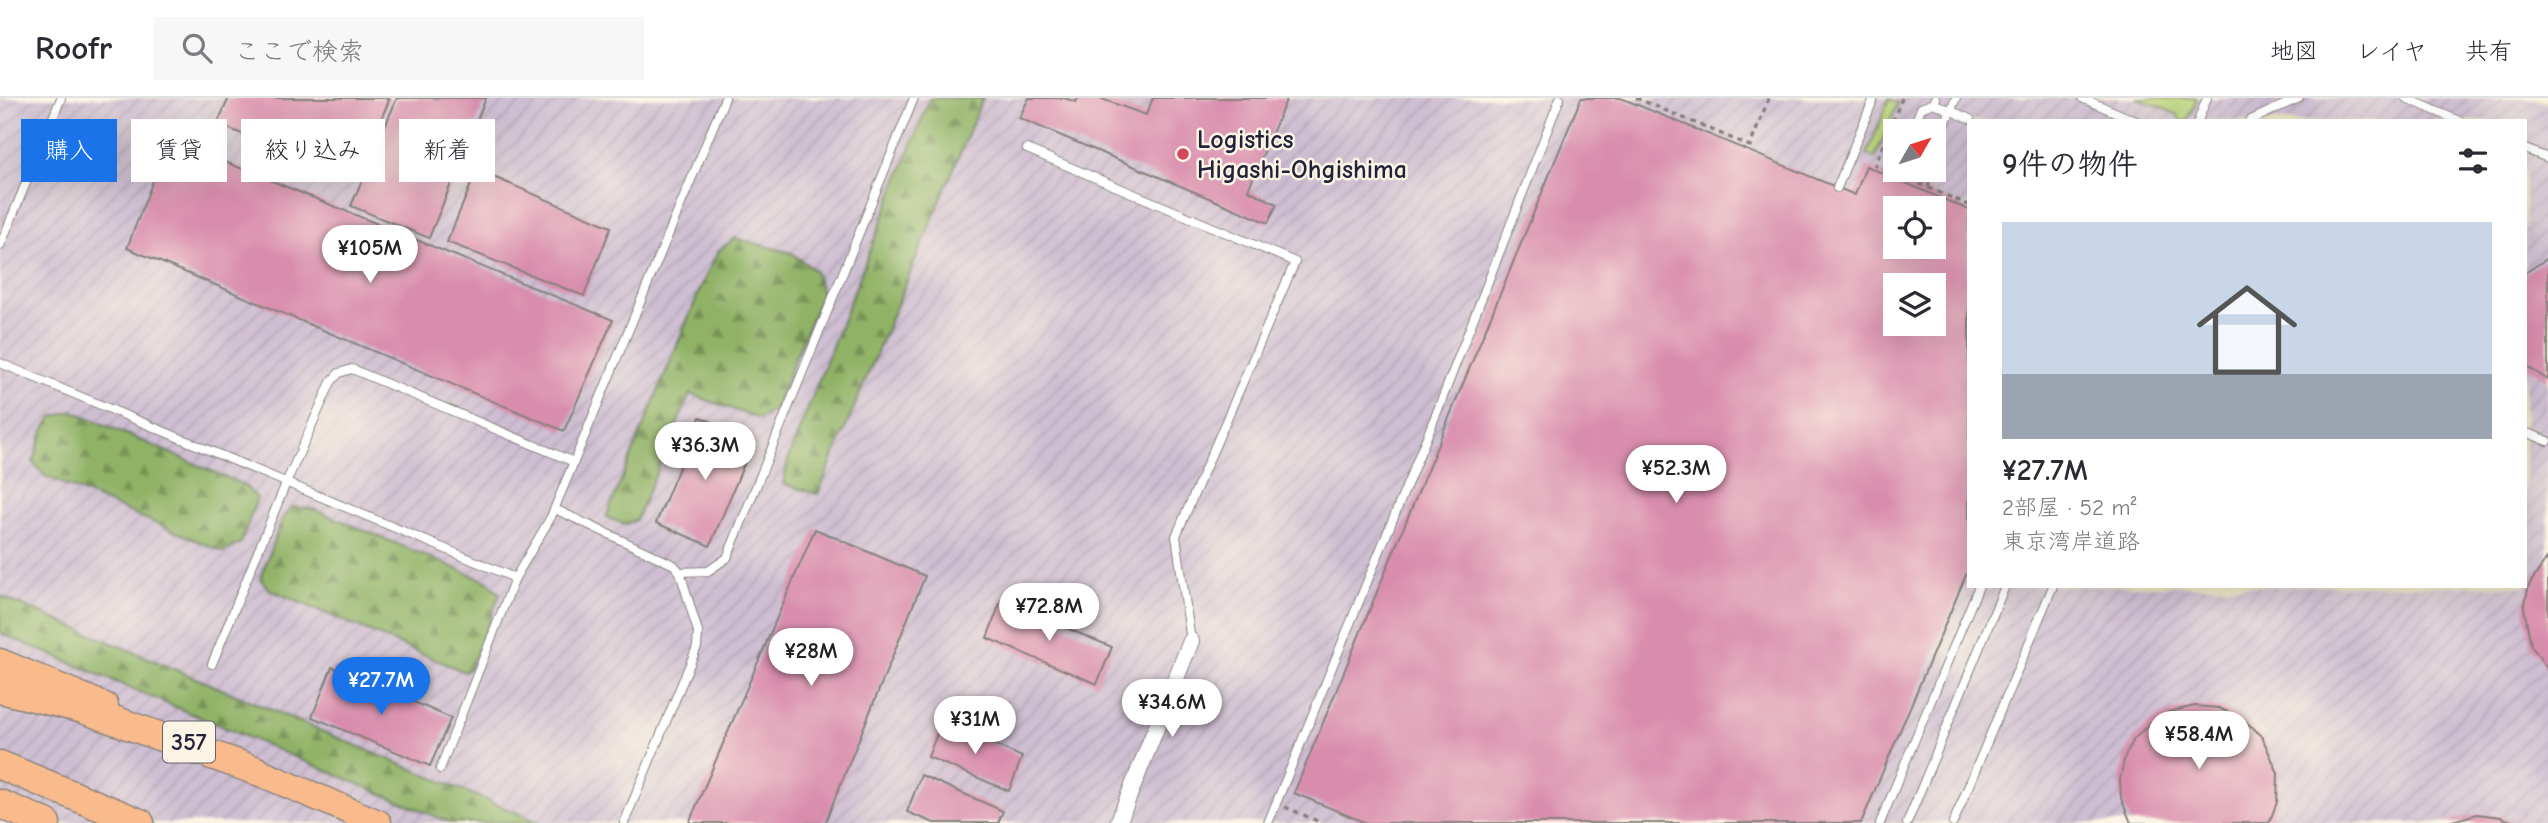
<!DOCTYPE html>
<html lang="ja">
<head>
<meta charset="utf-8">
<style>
  body { margin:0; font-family:"Comic Neue","Klee One",sans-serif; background:#f7f7f7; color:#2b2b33; height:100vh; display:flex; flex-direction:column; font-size:26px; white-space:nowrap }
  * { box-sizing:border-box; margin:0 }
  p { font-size:23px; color:#7c7c81 }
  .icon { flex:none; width:38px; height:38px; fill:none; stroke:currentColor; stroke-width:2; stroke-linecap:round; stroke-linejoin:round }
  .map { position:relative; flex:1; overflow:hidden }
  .side { position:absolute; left:1967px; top:21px; width:560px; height:469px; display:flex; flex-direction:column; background:#fff; border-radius:0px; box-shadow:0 7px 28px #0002 }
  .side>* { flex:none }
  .hud { position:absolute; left:21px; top:21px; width:665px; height:63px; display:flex; gap:14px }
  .needle { width:46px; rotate:51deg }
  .buttons { position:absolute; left:1883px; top:21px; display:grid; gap:14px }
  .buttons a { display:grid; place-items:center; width:63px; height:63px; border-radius:0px; background:#fff; box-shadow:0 7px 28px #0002; font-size:35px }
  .price { position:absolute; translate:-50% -60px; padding:0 16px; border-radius:24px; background:#fff; color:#222; font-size:23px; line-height:46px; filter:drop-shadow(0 2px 4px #0008) }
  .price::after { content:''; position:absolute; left:50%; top:42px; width:21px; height:16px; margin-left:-10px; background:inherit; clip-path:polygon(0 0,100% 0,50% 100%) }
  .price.on { background:#1a73e8; color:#fff }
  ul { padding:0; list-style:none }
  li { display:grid; align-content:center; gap:14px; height:371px; padding:0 35px }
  li span { display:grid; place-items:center; height:217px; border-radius:0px; color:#555 }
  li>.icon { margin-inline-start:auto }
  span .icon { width:126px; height:126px; fill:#fffc; stroke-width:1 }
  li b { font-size:30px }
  h2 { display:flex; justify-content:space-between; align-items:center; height:84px; padding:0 35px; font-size:30px }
  .pill { padding:0 24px; border-radius:0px; background:#fff; box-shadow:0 7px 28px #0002; font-size:24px; line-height:63px }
  .pill.on { background:#1a73e8; color:#fff }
  header { display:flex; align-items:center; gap:42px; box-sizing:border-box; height:98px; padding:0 35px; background:#fff; border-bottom:2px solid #e1e1e2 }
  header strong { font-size:33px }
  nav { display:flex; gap:38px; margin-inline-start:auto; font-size:24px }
  .search { width:490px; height:63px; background:#f7f7f7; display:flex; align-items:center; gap:18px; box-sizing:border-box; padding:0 24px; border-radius:0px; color:#7c7c81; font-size:26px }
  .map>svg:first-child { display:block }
  .industrial { fill:url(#industrial-furrows); fill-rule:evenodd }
  .green { fill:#b5d075; stroke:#6c7958; stroke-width:2 }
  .forest { fill:url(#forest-firs); stroke:#596a50; stroke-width:2 }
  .building { fill:#d98dad; fill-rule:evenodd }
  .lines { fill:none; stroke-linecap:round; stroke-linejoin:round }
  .service-casing { stroke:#86827e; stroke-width:10 }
  .minor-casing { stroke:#86827e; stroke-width:18 }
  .trunk-casing { stroke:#86827e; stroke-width:29 }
  .motorway-casing { stroke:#86827e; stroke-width:31 }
  .path { stroke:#86827e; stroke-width:3.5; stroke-dasharray:5 5; stroke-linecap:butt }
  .service { stroke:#fff; stroke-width:8 }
  .minor { stroke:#fff; stroke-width:16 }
  .trunk { stroke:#fabb8c; stroke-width:26 }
  .motorway { stroke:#fabb8c; stroke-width:28 }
  .poi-dot { fill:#d1495b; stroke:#fcf5e5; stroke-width:2.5 }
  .labels { text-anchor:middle; stroke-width:5; stroke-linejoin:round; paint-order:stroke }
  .shield { fill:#fcf5e5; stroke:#63616e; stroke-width:2 }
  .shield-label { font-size:24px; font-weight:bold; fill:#22223b }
  .poi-label { font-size:26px; font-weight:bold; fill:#22223b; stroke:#fcf5e5; text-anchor:start }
</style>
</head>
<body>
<header>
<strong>Roofr</strong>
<div class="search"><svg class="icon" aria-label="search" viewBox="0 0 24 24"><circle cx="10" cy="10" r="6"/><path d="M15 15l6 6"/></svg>ここで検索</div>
<nav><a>地図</a><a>レイヤ</a><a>共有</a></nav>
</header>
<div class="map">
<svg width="2548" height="725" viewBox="0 0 2548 725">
  <defs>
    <pattern id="industrial-furrows" width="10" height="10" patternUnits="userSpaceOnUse" patternTransform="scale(1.75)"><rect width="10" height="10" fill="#cebed1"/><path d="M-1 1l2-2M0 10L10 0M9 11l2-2" fill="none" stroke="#b1a3b4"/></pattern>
    <pattern id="forest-firs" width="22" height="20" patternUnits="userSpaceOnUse" patternTransform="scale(1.75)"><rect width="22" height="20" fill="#90b266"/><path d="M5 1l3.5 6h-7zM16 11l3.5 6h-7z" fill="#759055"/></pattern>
  </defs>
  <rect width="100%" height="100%" fill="#fcf5e5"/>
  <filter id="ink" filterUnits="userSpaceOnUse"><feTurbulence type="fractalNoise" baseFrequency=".0143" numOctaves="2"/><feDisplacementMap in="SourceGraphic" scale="14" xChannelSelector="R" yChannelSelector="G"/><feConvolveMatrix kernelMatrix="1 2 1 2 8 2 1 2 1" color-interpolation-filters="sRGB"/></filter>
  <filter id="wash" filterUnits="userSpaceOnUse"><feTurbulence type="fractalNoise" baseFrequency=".00686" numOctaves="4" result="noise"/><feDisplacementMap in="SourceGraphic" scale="28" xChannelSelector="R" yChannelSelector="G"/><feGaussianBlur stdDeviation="1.57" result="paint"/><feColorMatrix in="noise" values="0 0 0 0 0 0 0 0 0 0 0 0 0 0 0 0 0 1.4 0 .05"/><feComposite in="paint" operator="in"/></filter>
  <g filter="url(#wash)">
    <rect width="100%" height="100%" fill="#ebe3c1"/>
    <!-- industrial -->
    <path class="industrial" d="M0,0H2534L2548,6V725H0ZM1969,23H2525V488H1969ZM1895,33H1934V72H1895ZM1895,110H1934V149H1895ZM1895,187H1934V226H1895Z"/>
    <!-- green -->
    <g class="green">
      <path d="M2137,0H2197L2187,23H2181L2177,16Z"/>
      <path d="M1889,1L1898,5L1875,60L1867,56Z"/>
    </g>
    <!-- forest -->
    <g class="forest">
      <path d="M930,0H983L818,396L783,386L789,358Z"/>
      <path d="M735,140L792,155L815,173L822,195L774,312L759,321L690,296L636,422L625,427L606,419L704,182L719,152Z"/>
      <path d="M73,313L244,387L257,400L241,445L223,454L45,378L33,364L43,334L52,319Z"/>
      <path d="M292,409L313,411L489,484L500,496L470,570L465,574L270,492L260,481L281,424Z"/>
      <path d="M0,498L529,720L538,725H451L0,535Z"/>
    </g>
    <g id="blocks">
      <!-- building -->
      <g class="building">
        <path d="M229,0H390L356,81L217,26Z"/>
        <path d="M397,0H486L429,140L351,108Z"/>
        <path d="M1029,0H1064L1076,4L1078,0H1099L1146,17L1153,0H1287L1248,92L1277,106L1268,125L1019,20Z"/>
        <path d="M1581,0H1621L1855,97L1866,68L1969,112V470L1861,725H1366L1294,695ZM1895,110H1934V149H1895ZM1895,187H1934V226H1895Z"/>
        <path d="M169,41L613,222L564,333L127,150Z"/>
        <path d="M477,72L611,129L584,198L447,144Z"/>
        <path d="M2548,160V282L2525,267V175Z"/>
        <path d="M700,319L754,342L710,448L656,425Z"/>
        <path d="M815,431L925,478L825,725H689Z"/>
        <path d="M2548,459V572L2531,547L2524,510L2529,487Z"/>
        <path d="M1001,503L1112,549L1097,586L987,540Z"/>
        <path d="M332,569L451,620L430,668L312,619Z"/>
        <path d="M2195,608L2219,610L2242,620L2262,639L2278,675L2277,704L2269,725H2131L2121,700L2120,682L2125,658L2134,641L2150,625L2168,614Z"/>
        <path d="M942,623L1022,659L1009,693L928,659Z"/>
        <path d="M921,677L1003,713L998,725H934L907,714Z"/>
        <path d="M2477,716L2501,719L2515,725H2445Z"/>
      </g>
    </g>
  </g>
  <g filter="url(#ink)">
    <use href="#blocks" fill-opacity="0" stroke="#86827e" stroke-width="2"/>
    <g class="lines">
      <defs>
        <g id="service">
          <path d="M2082,0L2136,23"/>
          <path d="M2406,0L2459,23"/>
          <path d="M1933,5L1970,21"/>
          <path d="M2198,23L2207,0"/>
          <path d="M2249,23L2299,0"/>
          <path d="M1912,33L1921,10L1933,5L1935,0"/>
          <path d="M1027,51L1295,164L1176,438L1191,543"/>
          <path d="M1934,51L1956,0"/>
          <path d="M2525,51L2548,60"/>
          <path d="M1837,90L1874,0"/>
          <path d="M0,148L61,0"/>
          <path d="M0,265L515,480"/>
          <path d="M2525,334L2548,343"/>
          <path d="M555,411L674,467L680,474L698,534L697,549L624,725"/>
          <path d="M680,474L708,473L727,460L914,0"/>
          <path d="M212,566L286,385L331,284L339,275L352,271L574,364"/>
          <path d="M440,671L515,480L551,419L725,0"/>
          <path d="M1268,725L1437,314L1560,0"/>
          <path d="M1880,725L1979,488"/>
          <path d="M1907,725L2005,488"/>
          <path d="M1953,725L2053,488"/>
        </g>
        <path id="minor" d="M1118,725L1191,543"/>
        <g id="trunk">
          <path d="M0,564L105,608"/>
          <path d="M237,665L378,725"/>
        </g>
        <g id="motorway">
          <path d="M0,591L83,611L257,673"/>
          <path d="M0,667L140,725"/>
          <path d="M0,706L46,725"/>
        </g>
      </defs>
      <!-- service casing -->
      <use href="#service" class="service-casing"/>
      <!-- minor casing -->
      <use href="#minor" class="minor-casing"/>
      <!-- trunk casing -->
      <use href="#trunk" class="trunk-casing"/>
      <!-- motorway casing -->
      <use href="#motorway" class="motorway-casing"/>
      <!-- path -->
      <g class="path">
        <path d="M1636,0L1750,48L1769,0"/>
        <path d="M1902,0L1875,67L1969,107"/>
        <path d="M1928,89L1939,62"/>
        <path d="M1285,709L1322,725"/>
      </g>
      <!-- service -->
      <use href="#service" class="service"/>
      <!-- minor -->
      <use href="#minor" class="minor"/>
      <!-- trunk -->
      <use href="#trunk" class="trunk"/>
      <!-- motorway -->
      <use href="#motorway" class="motorway"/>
    </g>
  </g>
  <!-- markers -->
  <circle class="poi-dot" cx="1183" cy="56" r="7"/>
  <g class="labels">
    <!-- shield labels -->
    <rect class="shield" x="163" y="623.5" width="52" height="41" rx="5"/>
    <g class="shield-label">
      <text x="189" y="652">357</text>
    </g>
    <!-- poi labels -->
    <g class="poi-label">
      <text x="1197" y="50">Logistics<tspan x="1197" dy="30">Higashi-Ohgishima</tspan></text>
    </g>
  </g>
</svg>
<div class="buttons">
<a><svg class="needle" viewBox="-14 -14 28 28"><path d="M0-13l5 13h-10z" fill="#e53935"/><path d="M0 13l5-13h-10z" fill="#7c7c81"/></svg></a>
<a><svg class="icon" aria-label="locate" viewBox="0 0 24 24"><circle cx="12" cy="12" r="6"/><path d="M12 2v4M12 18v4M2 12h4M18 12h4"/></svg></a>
<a><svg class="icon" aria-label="layers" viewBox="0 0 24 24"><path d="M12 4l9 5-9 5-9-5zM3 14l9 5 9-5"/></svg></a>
</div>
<b class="price" style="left:370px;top:187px">¥105M</b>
<b class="price" style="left:705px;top:384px">¥36.3M</b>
<b class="price" style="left:1676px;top:407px">¥52.3M</b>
<b class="price" style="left:1049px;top:545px">¥72.8M</b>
<b class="price" style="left:811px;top:590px">¥28M</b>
<b class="price on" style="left:381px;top:619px">¥27.7M</b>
<b class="price" style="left:1172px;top:641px">¥34.6M</b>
<b class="price" style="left:975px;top:658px">¥31M</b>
<b class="price" style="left:2199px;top:673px">¥58.4M</b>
<div class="hud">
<a class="pill on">購入</a>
<a class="pill">賃貸</a>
<a class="pill">絞り込み</a>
<a class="pill">新着</a>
</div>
<section class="side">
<h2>9件の物件<svg class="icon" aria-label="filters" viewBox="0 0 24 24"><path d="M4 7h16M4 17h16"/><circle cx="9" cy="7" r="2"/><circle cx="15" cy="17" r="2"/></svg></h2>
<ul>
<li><span style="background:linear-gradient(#c9d6e8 70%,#9aa5b1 0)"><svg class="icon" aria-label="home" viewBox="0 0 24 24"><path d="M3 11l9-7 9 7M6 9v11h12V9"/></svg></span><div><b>¥27.7M</b><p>2部屋 · 52 m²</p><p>東京湾岸道路</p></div></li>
</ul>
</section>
</div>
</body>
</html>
